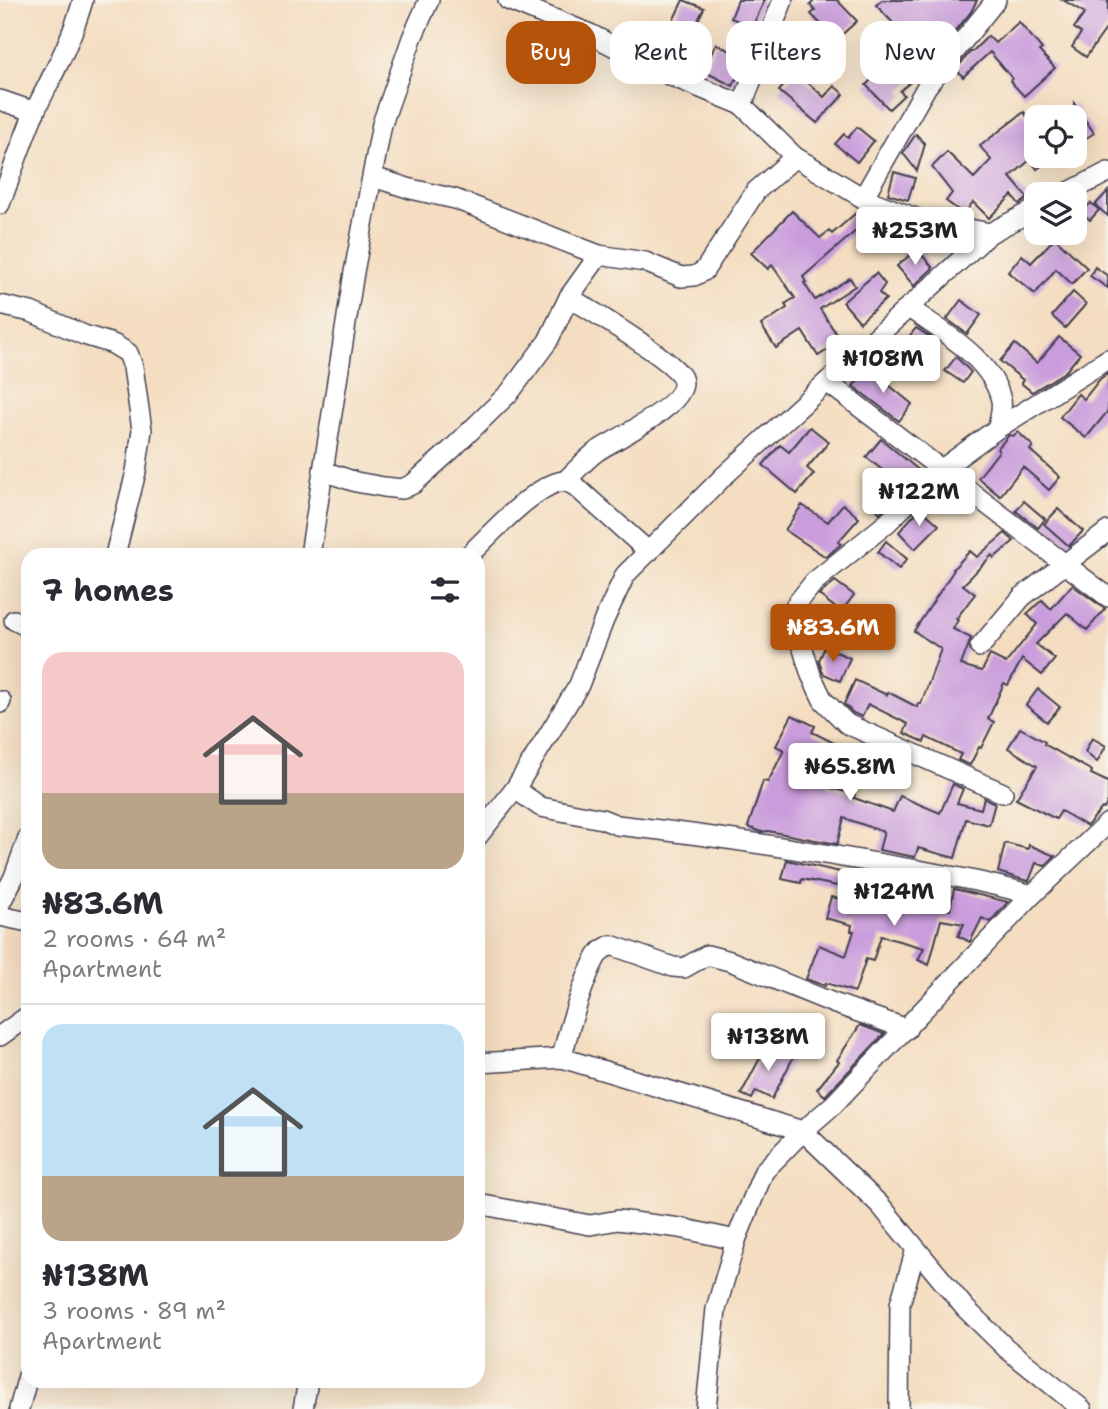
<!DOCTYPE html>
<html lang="en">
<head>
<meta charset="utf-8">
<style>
  body { margin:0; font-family:"Shantell Sans",sans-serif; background:#f2f2f3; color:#2b2b33; height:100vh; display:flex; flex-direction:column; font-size:26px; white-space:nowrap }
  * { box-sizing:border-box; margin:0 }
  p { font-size:23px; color:#7c7c81 }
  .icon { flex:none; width:38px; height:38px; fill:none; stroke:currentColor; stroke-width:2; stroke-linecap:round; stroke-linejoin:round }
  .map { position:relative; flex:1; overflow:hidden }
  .panel { position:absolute; left:21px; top:548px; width:464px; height:840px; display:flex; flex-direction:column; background:#fff; border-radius:21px; box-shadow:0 7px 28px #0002 }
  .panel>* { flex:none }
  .top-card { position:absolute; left:506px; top:21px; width:497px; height:63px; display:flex; gap:14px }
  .fabs { position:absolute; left:1024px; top:105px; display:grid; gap:14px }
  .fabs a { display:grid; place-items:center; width:63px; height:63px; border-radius:14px; background:#fff; box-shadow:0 7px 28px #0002; font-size:35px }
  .price { position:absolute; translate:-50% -60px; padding:0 16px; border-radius:7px; background:#fff; color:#222; font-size:23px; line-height:46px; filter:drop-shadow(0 2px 4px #0008) }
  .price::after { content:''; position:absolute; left:50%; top:42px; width:21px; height:16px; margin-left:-10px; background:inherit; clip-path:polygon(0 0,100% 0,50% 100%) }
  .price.current { background:#b45309; color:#fff }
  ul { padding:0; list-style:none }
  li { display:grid; align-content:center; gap:14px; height:371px; padding:0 21px }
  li+li { border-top:2px solid #e1e1e2 }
  li span { display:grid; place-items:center; height:217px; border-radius:21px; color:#555 }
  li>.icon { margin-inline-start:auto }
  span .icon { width:126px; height:126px; fill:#fffc; stroke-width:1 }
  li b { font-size:30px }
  h2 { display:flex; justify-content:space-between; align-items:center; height:84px; padding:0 21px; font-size:30px }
  .pill { padding:0 24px; border-radius:21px; background:#fff; box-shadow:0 7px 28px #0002; font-size:24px; line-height:63px }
  .pill.current { background:#b45309; color:#fff }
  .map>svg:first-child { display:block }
  .building { fill:#c99cdc }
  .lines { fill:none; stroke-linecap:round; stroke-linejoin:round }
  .minor-casing { stroke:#423e4f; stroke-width:22 }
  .minor { stroke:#fff; stroke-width:19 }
</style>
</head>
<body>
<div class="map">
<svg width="1108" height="1409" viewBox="0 0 1108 1409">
  <rect width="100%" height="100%" fill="#f7f3e8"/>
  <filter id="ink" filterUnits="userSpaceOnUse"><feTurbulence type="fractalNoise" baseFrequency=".0143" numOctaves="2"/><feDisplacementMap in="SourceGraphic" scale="14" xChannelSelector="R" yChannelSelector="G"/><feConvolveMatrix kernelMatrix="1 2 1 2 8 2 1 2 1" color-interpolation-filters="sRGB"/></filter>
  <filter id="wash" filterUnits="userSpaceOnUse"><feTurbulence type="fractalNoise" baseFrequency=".00686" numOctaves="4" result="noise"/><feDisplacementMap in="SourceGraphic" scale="28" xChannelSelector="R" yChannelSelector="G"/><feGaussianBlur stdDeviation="1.57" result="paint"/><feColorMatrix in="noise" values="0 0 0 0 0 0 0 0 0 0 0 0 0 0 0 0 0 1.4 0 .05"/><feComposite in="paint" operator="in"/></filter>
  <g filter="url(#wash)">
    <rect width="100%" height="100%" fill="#f4ddc0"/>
    <g id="blocks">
      <!-- building -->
      <g class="building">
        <path d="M683,0L704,8L691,35L671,25Z"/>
        <path d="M738,0H765L752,27L731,18Z"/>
        <path d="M815,0H837L857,21L836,40L811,14L815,11L810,5Z"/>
        <path d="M882,0H977L971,12L922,72L900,91L904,95L889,109L866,85L883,68L877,62L898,43L887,30L894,24L876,5Z"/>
        <path d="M1063,0H1108V26L1086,57L1072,47L1081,33L1074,28L1085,13Z"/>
        <path d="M1019,22L1042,49L1039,51L1055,68L1024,96L1010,81L1012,78L990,52L963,77L956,69L971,51L972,52L988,36L995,43Z"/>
        <path d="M716,44L746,59L733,86L703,71Z"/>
        <path d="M796,72L824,97L834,86L844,94L817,123L779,91Z"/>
        <path d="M1074,103L1094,133L1074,146Z"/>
        <path d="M1024,112L1029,120L1036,115V156H1055L1037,169L1030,160L1010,177L1028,198L1023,202L1019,204L1012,195L989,218L973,202L964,214L946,201L952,193L932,167L947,152L974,178L991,160L980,146Z"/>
        <path d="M857,127L874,141L857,162L835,144L844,134L848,138Z"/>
        <path d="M916,134L925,144L917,171L903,153Z"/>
        <path d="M894,172L915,178L908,200L888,194Z"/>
        <path d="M1108,191V216L1095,205Z"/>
        <path d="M1091,203L1099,210L1090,220L1081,212Z"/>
        <path d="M792,211L820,238L829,231L832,234L856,213L864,222L868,219L875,227L866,235L859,228L803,277L806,282L804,283L815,300L850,278L855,286L820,309L841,341L818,356L802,331L776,348L761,325L787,308L785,304L795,298L772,265L768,269L751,253Z"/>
        <path d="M1055,238L1087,268L1072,284L1056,269L1035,294L1008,272L1022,255L1031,263Z"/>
        <path d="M917,249L933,268L914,286L897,266Z"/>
        <path d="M1095,267L1108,276V288L1090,276Z"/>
        <path d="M876,273L885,284L879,293L886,299L860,322L843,302Z"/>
        <path d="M1073,292L1086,304L1065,328L1052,316Z"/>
        <path d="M961,300L981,315L967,334L947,319Z"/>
        <path d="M916,328L933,339L923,352L906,340Z"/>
        <path d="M1059,337L1080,354L1066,371L1032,392L1021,383L1023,380L1000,361L1015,344L1037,363Z"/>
        <path d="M956,357L971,372L963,383L945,371Z"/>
        <path d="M868,368L912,404L899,421L853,386Z"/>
        <path d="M1108,373V411L1086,438L1060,417L1078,394L1084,399L1100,379Z"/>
        <path d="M810,427L829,442L807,468L814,474L797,494L763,465L780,445L789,452Z"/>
        <path d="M1018,432L1033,446L1030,450L1060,477L1049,490L1023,467L1000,496L978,478L999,451L997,449L1009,435L1013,436Z"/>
        <path d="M881,439L921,472L880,513L871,503L895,480L866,457Z"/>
        <path d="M1024,501L1045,519L1038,528L1016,511Z"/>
        <path d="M843,504L859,518L838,542L841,544L826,557L785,530L802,505L828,522Z"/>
        <path d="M920,508L939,525L915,549L899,532Z"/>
        <path d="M1058,509L1083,531L1069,546L1044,524Z"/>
        <path d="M1005,533L1014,541L994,558L992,555L963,585L975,594L956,619L958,620L953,629L971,638L961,665L982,671L990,655L1006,663L1037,624L1027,614L1042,600L1051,609L1072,585L1105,609L1087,630L1067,613L1036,644L1055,659L1042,675L1022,659L1008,685L1004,683L988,719L994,722L981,748L979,747L970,765L958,760L961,754L926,737L924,742L904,733L908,724L868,704L862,717L853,713L844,704L855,680L887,695L888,692L917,707L918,703L921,704L941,649L914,631L954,570L953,569L970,551L977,557Z"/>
        <path d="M886,541L907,559L899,569L878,552Z"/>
        <path d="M835,581L854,595L841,612L819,595Z"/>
        <path d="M825,647L850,658L840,681L824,674L822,671L819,660Z"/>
        <path d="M1038,689L1060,707L1047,722L1026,705Z"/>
        <path d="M792,715L815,726L812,732L842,747L828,776L832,778L827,787L855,794L854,798L893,812L900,796L940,813L953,784L963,789L957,803L981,809L984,798L995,803L989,825L966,819L955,858L918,848L915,857L879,850L884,832L844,818L837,844L768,831L761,832L748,827L763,781L768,782L784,750L776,746Z"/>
        <path d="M1020,728L1045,742L1044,744L1092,771L1091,774L1108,782V801L1104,809L1102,808L1087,826L1061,811L1056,819L1016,799L1037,766L1008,748Z"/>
        <path d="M1092,738L1106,746L1097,762L1085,752Z"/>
        <path d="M1005,843L1028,849L1029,845L1055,856L1045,866L1036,863L1029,881L1017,878L998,872Z"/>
        <path d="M787,860L840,872L837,886L802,879L801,883L782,879Z"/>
        <path d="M900,879L917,882L912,900L950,910L954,889L1008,902L990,922L982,918L970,942L958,936L964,924L941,920L929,965L918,960L924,948L881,936L873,961L866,959L855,992L826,983L825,986L806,979L819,945L846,956L854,931H851L852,925L825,918L831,897L866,905L873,882L897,889Z"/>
        <path d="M860,1025L884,1034L825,1096L817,1089L839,1062L837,1060Z"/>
        <path d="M768,1043L794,1056L772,1099L756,1091L752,1099L741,1094Z"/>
      </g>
    </g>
  </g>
  <g filter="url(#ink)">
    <use href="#blocks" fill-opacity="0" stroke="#423e4f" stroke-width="2"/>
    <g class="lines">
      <defs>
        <g id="minor">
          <path d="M508,0L590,34L669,75L742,105L795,157L863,198L918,219L990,233"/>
          <path d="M0,100L35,112"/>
          <path d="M742,105L783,0"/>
          <path d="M373,177L411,189L455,199L599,255L645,262L681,277L694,276L704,271L756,191L795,157"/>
          <path d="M1065,194L1108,172"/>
          <path d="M863,198L927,86L996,0"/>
          <path d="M0,204C12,173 22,141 35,111C53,74 72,40 83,0"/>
          <path d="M0,305L31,312L84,335L113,344L128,353L133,367L142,430L136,472L115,555"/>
          <path d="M908,307C940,331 991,357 1001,400C1003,408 999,419 998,428"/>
          <path d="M827,382L1108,597"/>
          <path d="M323,471L356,482L384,487L402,489L413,484L452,449L510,392L548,341L569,297L599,255"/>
          <path d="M565,481C575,472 585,460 596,452C611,441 693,403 682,378C675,361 590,310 569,297"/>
          <path d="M310,555L354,272L382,124L412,38L429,0"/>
          <path d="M469,555C491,534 531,489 559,482C565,480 570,483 575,486L649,552"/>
          <path d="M14,620L28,627"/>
          <path d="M980,647L1022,597L1108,531"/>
          <path d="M0,703L1,701"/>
          <path d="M515,789L541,807L602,819L617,825C699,834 779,846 860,860C917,870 976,879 1032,895"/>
          <path d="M1003,793L847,724L823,700L811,675L795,623V606L814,582L887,523L942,469L998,428L1108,359"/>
          <path d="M478,836L515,789L579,685L604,620L625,575L724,476L990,233L1036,209"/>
          <path d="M0,904L14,877L28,838"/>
          <path d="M0,916L28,922"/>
          <path d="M0,1036L28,1016"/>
          <path d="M562,1058C566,1037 588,964 601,951C604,948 608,947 611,945L673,967L684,968L707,955L730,961L833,1003L907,1029"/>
          <path d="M478,1063L562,1058L803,1131L880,1205L965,1308L1006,1348L1082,1409"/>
          <path d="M478,1204L590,1225L618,1220L680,1228L736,1240"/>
          <path d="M19,1409L28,1376"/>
          <path d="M303,1409L308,1381"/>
          <path d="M706,1409L716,1309L736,1240L764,1171L803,1131L833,1105L1032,895L1108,823"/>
          <path d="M899,1409L900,1304L916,1249"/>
        </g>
      </defs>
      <!-- minor casing -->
      <use href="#minor" class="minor-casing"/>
      <!-- minor -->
      <use href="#minor" class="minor"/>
    </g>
  </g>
</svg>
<div class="fabs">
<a><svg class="icon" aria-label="locate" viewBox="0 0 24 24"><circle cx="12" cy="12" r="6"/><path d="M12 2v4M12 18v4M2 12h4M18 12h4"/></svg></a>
<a><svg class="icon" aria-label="layers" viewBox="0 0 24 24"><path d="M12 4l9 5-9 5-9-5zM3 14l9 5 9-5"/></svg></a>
</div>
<b class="price" style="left:915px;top:267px">₦253M</b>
<b class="price" style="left:883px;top:395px">₦108M</b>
<b class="price" style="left:919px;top:528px">₦122M</b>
<b class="price current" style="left:833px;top:664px">₦83.6M</b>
<b class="price" style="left:850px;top:803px">₦65.8M</b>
<b class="price" style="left:894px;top:928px">₦124M</b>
<b class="price" style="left:768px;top:1073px">₦138M</b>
<div class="top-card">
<a class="pill current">Buy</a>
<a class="pill">Rent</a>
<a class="pill">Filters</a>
<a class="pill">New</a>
</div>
<section class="panel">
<h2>7 homes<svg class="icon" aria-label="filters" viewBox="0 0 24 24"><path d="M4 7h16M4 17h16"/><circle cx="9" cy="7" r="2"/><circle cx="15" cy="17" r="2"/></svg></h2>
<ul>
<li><span style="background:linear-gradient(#f6c9c9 65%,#b9a48a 0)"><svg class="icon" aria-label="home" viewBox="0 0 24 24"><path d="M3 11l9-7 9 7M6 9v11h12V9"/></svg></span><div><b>₦83.6M</b><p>2 rooms · 64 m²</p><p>Apartment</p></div></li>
<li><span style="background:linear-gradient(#bfe0f5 70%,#b9a48a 0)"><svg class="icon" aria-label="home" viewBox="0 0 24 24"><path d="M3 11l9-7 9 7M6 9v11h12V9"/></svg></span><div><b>₦138M</b><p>3 rooms · 89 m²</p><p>Apartment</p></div></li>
</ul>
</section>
</div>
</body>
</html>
